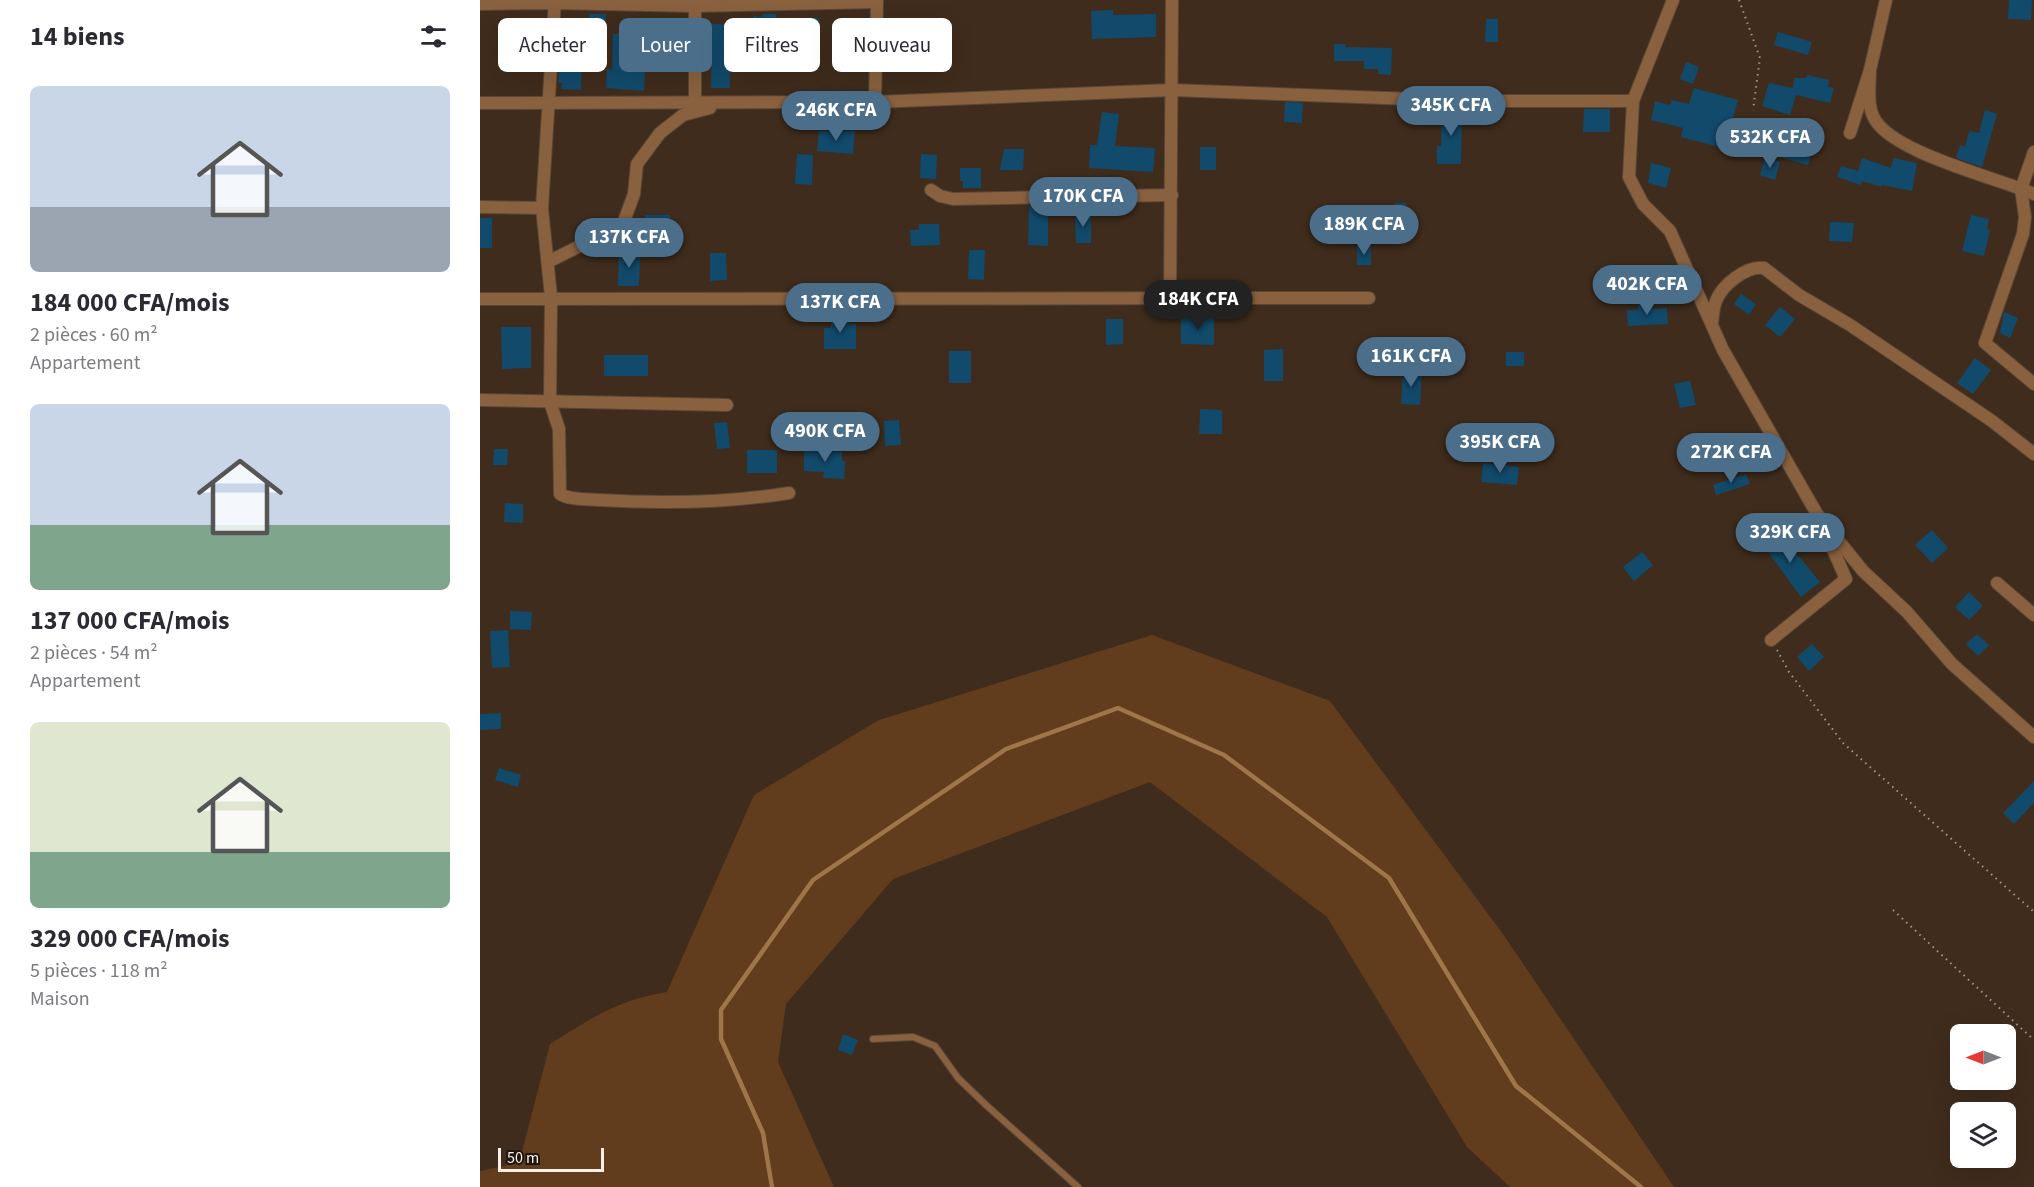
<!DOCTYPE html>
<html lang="fr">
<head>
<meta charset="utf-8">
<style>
  body { margin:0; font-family:"Source Sans 3",sans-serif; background:#f2f2f3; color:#2b2b33; height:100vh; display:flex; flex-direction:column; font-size:22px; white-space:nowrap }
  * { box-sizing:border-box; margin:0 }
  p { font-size:20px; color:#7c7c81 }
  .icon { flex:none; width:33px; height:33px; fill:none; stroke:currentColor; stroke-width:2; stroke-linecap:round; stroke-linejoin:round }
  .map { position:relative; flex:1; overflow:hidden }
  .drawer { display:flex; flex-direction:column; background:#fff; width:480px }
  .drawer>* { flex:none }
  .guide { position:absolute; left:18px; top:18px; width:570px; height:54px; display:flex; gap:12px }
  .needle { width:39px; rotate:270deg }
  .controls { position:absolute; left:1470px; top:1024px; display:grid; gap:12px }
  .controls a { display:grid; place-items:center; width:66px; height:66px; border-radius:9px; background:#fff; box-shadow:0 6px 24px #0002; font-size:30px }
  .scale { position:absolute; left:18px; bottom:15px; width:106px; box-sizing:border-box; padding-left:6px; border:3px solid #fdf0e6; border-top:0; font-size:16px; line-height:21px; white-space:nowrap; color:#fdf0e6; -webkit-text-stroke:4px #1f160f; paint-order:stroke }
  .price { position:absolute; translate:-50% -51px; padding:0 14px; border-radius:21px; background:#4b6e8b; color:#fff; font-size:20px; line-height:39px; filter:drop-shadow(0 2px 3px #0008) }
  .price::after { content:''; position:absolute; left:50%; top:36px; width:18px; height:14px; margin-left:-9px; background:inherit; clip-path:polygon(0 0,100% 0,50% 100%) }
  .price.on { background:#222; color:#fff }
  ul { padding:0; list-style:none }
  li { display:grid; align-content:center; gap:12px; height:318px; padding:0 30px }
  li span { display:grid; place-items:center; height:186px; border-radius:9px; color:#555 }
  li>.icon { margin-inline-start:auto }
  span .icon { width:108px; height:108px; fill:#fffc; stroke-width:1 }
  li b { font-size:26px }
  h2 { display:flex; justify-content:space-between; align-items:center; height:72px; padding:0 30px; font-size:26px }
  .pill { padding:0 21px; border-radius:9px; background:#fff; box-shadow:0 6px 24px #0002; font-size:21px; line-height:54px }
  .pill.on { background:#4b6e8b; color:#fff }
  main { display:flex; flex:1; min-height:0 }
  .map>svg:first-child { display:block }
  .green { fill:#613d1e }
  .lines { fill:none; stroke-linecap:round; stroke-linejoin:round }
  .stream { stroke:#9f7649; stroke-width:4.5 }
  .building { fill:#124a6b }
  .service-casing { stroke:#5a4738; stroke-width:8 }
  .minor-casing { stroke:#5a4738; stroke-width:14 }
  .path { stroke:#a59588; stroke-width:2; stroke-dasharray:1.5 4.5; stroke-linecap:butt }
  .service { stroke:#89613f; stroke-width:6 }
  .minor { stroke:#89613f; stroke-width:12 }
</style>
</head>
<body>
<main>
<section class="drawer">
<h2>14 biens<svg class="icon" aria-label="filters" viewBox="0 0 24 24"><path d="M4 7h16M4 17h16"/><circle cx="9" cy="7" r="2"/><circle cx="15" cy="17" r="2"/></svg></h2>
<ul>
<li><span style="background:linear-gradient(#c9d6e8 65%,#9aa5b1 0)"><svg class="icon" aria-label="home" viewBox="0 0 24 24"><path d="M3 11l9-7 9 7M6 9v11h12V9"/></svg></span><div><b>184 000 CFA/mois</b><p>2 pièces · 60 m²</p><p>Appartement</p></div></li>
<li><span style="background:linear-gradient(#c9d6e8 65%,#7fa58c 0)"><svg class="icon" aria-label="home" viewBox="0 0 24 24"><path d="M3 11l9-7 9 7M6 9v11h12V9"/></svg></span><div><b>137 000 CFA/mois</b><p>2 pièces · 54 m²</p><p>Appartement</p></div></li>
<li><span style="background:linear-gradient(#dfe7d0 70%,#7fa58c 0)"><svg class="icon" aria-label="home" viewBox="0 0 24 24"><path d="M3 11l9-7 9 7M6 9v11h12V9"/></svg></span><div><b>329 000 CFA/mois</b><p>5 pièces · 118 m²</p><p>Maison</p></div></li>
</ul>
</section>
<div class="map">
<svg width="1554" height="1187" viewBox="0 0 1554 1187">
  <rect width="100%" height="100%" fill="#3f2c1c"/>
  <!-- green -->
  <path class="green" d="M672,635L850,701L1023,934L1194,1187H1030L987,1147L847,917L670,782L413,879L306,1004L298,1062L354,1187H0V1171L39,1163L70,1044C112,1018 137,1000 187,992L274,795L399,720Z"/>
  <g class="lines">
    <!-- stream -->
    <path class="stream" d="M292,1187L283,1133L241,1039V1010L333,880L526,749L638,708L744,755L909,878L1036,1086L1161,1187"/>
  </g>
  <!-- building -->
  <g class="building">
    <path d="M1529,0H1552L1551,20L1528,19Z"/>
    <path d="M633,10V15L676,14V37L612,39L611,11Z"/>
    <path d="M109,14H126V31H108Z"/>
    <path d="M283,14H296V18H339V43H332V53H324V57H309L308,52L249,51L250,88H231L232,24L252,25L251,34L273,35V16L283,17Z"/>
    <path d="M1006,19H1018V42H1005Z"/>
    <path d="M405,29L432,34L428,54L404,50Z"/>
    <path d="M1298,32L1332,42L1328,55L1294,45Z"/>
    <path d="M133,34H153L152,70H165L164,91L126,88L127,69L132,70Z"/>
    <path d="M188,39L207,40V56L188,55Z"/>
    <path d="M854,44H865V47L912,48L911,75L898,74V69H884V61H854Z"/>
    <path d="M83,56H102L101,90L81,89L82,83H78L80,60H83Z"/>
    <path d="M1206,62L1219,67L1213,84L1200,79Z"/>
    <path d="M1327,75L1349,80L1348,87L1354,88L1350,103L1316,95L1310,115L1282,106L1289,83L1313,88L1314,78H1326Z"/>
    <path d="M1214,88L1258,100L1246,143L1241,142L1239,147L1201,137L1203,128L1171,120L1175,101L1190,105L1191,100L1209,104Z"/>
    <path d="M805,102L823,103L822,123L804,122Z"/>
    <path d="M962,108L982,109L981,164H957V146H961Z"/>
    <path d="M1104,109H1130V132H1103Z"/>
    <path d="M1505,110L1517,114L1502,167L1476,158L1480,145L1485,147L1489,131L1499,133Z"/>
    <path d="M622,112L639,114L635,146L675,148L673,172L609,168L610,145H617Z"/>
    <path d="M339,131H375L373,154L337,151Z"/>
    <path d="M1310,137L1334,144L1328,165L1303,158Z"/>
    <rect x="720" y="147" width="16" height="23"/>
    <path d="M524,149H544L543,170H520Z"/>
    <path d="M317,154L333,155L332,185L315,184Z"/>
    <path d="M441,154L457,155L456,179L440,178Z"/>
    <path d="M1285,157L1300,162L1295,180L1280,175Z"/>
    <path d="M1382,158L1411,168L1413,158L1437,163L1432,191L1402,185L1401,187L1382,181L1381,185L1357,177L1361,166L1378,171Z"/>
    <path d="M1171,163L1191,168L1186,188L1168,183Z"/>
    <path d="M480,168H501V188H483V181H480Z"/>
    <rect x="915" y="203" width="11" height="19"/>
    <path d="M549,206H568V246L548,245Z"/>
    <path d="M595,214H611V243H596Z"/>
    <rect x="165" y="215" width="25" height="34"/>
    <path d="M1491,215L1509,219L1507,229L1510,230L1504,256L1482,251Z"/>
    <rect x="0" y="218" width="12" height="30"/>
    <path d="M1350,222L1374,223L1372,242L1349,241Z"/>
    <path d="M439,224H459L460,245L431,246L430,230H439Z"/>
    <rect x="877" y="247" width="14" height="18"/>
    <path d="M489,250H505L504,280L488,279Z"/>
    <path d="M139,252H160L159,286H138Z"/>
    <path d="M230,253H246L247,280L230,281Z"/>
    <path d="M1261,294L1276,304L1269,315L1254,304Z"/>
    <path d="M1173,302V309L1187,308L1188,324L1148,326L1147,310H1158V303Z"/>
    <path d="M1300,307L1315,319L1300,337L1285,325Z"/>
    <path d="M1524,312L1538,318L1530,338L1520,333Z"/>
    <path d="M351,316H369V324H376V349H344V328H351Z"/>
    <path d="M701,318L734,319V345L701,344Z"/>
    <path d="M626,319H643V344L626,345Z"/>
    <path d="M21,327H51V368L22,369Z"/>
    <path d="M803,349V381H784V350Z"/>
    <rect x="469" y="351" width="22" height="32"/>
    <rect x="1026" y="352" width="18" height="14"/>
    <rect x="124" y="355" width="44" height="21"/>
    <path d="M1495,358L1511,370L1493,394L1477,383Z"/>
    <path d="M923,370L942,371L940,405L921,404Z"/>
    <path d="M1210,381L1216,405L1200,408L1194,384Z"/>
    <path d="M720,409L742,410V434H719Z"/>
    <path d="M419,420L421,445L405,446L404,421Z"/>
    <path d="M247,422L250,448L237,449L234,423Z"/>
    <path d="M999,440L1015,442L1012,461L996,459Z"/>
    <path d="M14,449H28L27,465H13Z"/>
    <rect x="267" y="450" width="30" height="23"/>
    <path d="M324,450L362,452V461H365L364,479L343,478L344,472L324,471Z"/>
    <path d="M1003,463L1039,467L1037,485L1001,482Z"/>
    <path d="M1266,474L1270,484L1236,495L1233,485Z"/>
    <path d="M25,503L43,504V523L24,522Z"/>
    <path d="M1297,530L1340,582L1321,597L1281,542Z"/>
    <path d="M1452,530L1468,548L1452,563L1435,545Z"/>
    <path d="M1162,552L1173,565L1154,581L1143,567Z"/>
    <path d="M1489,592L1503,606L1489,620L1475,607Z"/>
    <path d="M30,611L52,612L51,630L30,629Z"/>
    <path d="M28,630L30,667L12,668L10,631Z"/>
    <path d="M1497,634L1509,645L1498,656L1486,644Z"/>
    <path d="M1332,644L1344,657L1329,671L1317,657Z"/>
    <path d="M21,713V729L0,730V714Z"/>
    <path d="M19,768L41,775L38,787L15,780Z"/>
    <path d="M1554,781V803L1534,824L1523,813Z"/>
    <path d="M363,1034L378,1040L372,1055L358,1050Z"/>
  </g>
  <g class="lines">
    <defs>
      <path id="service" d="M393,1039L433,1037L455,1046L478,1078L506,1105L598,1187"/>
      <g id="minor">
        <path d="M75,0L62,208L71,297L70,402L79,429L80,494C89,500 108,499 120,500C185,504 245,503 309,493"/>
        <path d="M215,0V103"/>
        <path d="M1193,0L1153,101L1149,177L1163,204L1190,231L1243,350L1337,514L1383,571L1427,612L1472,664L1554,737"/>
        <path d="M0,4L74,3L215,6L397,2"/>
        <path d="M1390,70C1390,84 1387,102 1393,116C1408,152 1518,178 1554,194"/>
        <path d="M395,102L397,0"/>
        <path d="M0,103L395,102L692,90L987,101H1153"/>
        <path d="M1370,133L1390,70L1406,0"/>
        <path d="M1554,152L1541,189L1545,217L1543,234L1505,343L1554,384"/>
        <path d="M451,190L460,196L473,199L692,195"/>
        <path d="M0,207L62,208"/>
        <path d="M68,262L143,224L154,194L157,164L180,133L203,115L230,108"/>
        <path d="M0,299L889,298"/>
        <path d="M690,299L692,0"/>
        <path d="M1232,324C1233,317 1233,308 1236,301C1242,285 1267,265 1284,268L1319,295L1370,325L1512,421L1554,454"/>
        <path d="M0,400L247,405"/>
        <path d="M1517,583L1554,615"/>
        <path d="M1291,640L1366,579L1339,518"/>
      </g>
    </defs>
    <!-- service casing -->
    <use href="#service" class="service-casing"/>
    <!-- minor casing -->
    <use href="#minor" class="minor-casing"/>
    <!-- path -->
    <g class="path">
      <path d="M1259,0L1280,58L1273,110"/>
      <path d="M1297,650L1309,672L1363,743L1554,912"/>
      <path d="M1413,910L1554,1040"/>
    </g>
    <!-- service -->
    <use href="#service" class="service"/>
    <!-- minor -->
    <use href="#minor" class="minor"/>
  </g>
</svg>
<div class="controls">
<a><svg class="needle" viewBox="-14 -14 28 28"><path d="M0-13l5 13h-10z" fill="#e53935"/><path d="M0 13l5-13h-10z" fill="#7c7c81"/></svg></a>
<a><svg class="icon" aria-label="layers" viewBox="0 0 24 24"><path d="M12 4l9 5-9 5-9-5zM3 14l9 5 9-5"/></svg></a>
</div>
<div class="scale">50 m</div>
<b class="price" style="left:971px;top:137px">345K CFA</b>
<b class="price" style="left:356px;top:142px">246K CFA</b>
<b class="price" style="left:1290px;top:169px">532K CFA</b>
<b class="price" style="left:603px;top:228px">170K CFA</b>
<b class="price" style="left:884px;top:256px">189K CFA</b>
<b class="price" style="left:149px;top:269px">137K CFA</b>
<b class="price" style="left:1167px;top:316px">402K CFA</b>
<b class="price on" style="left:718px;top:331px">184K CFA</b>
<b class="price" style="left:360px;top:334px">137K CFA</b>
<b class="price" style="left:931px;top:388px">161K CFA</b>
<b class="price" style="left:345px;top:463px">490K CFA</b>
<b class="price" style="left:1020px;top:474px">395K CFA</b>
<b class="price" style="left:1251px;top:484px">272K CFA</b>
<b class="price" style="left:1310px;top:564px">329K CFA</b>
<div class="guide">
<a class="pill">Acheter</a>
<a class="pill on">Louer</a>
<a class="pill">Filtres</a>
<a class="pill">Nouveau</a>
</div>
</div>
</main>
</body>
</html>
